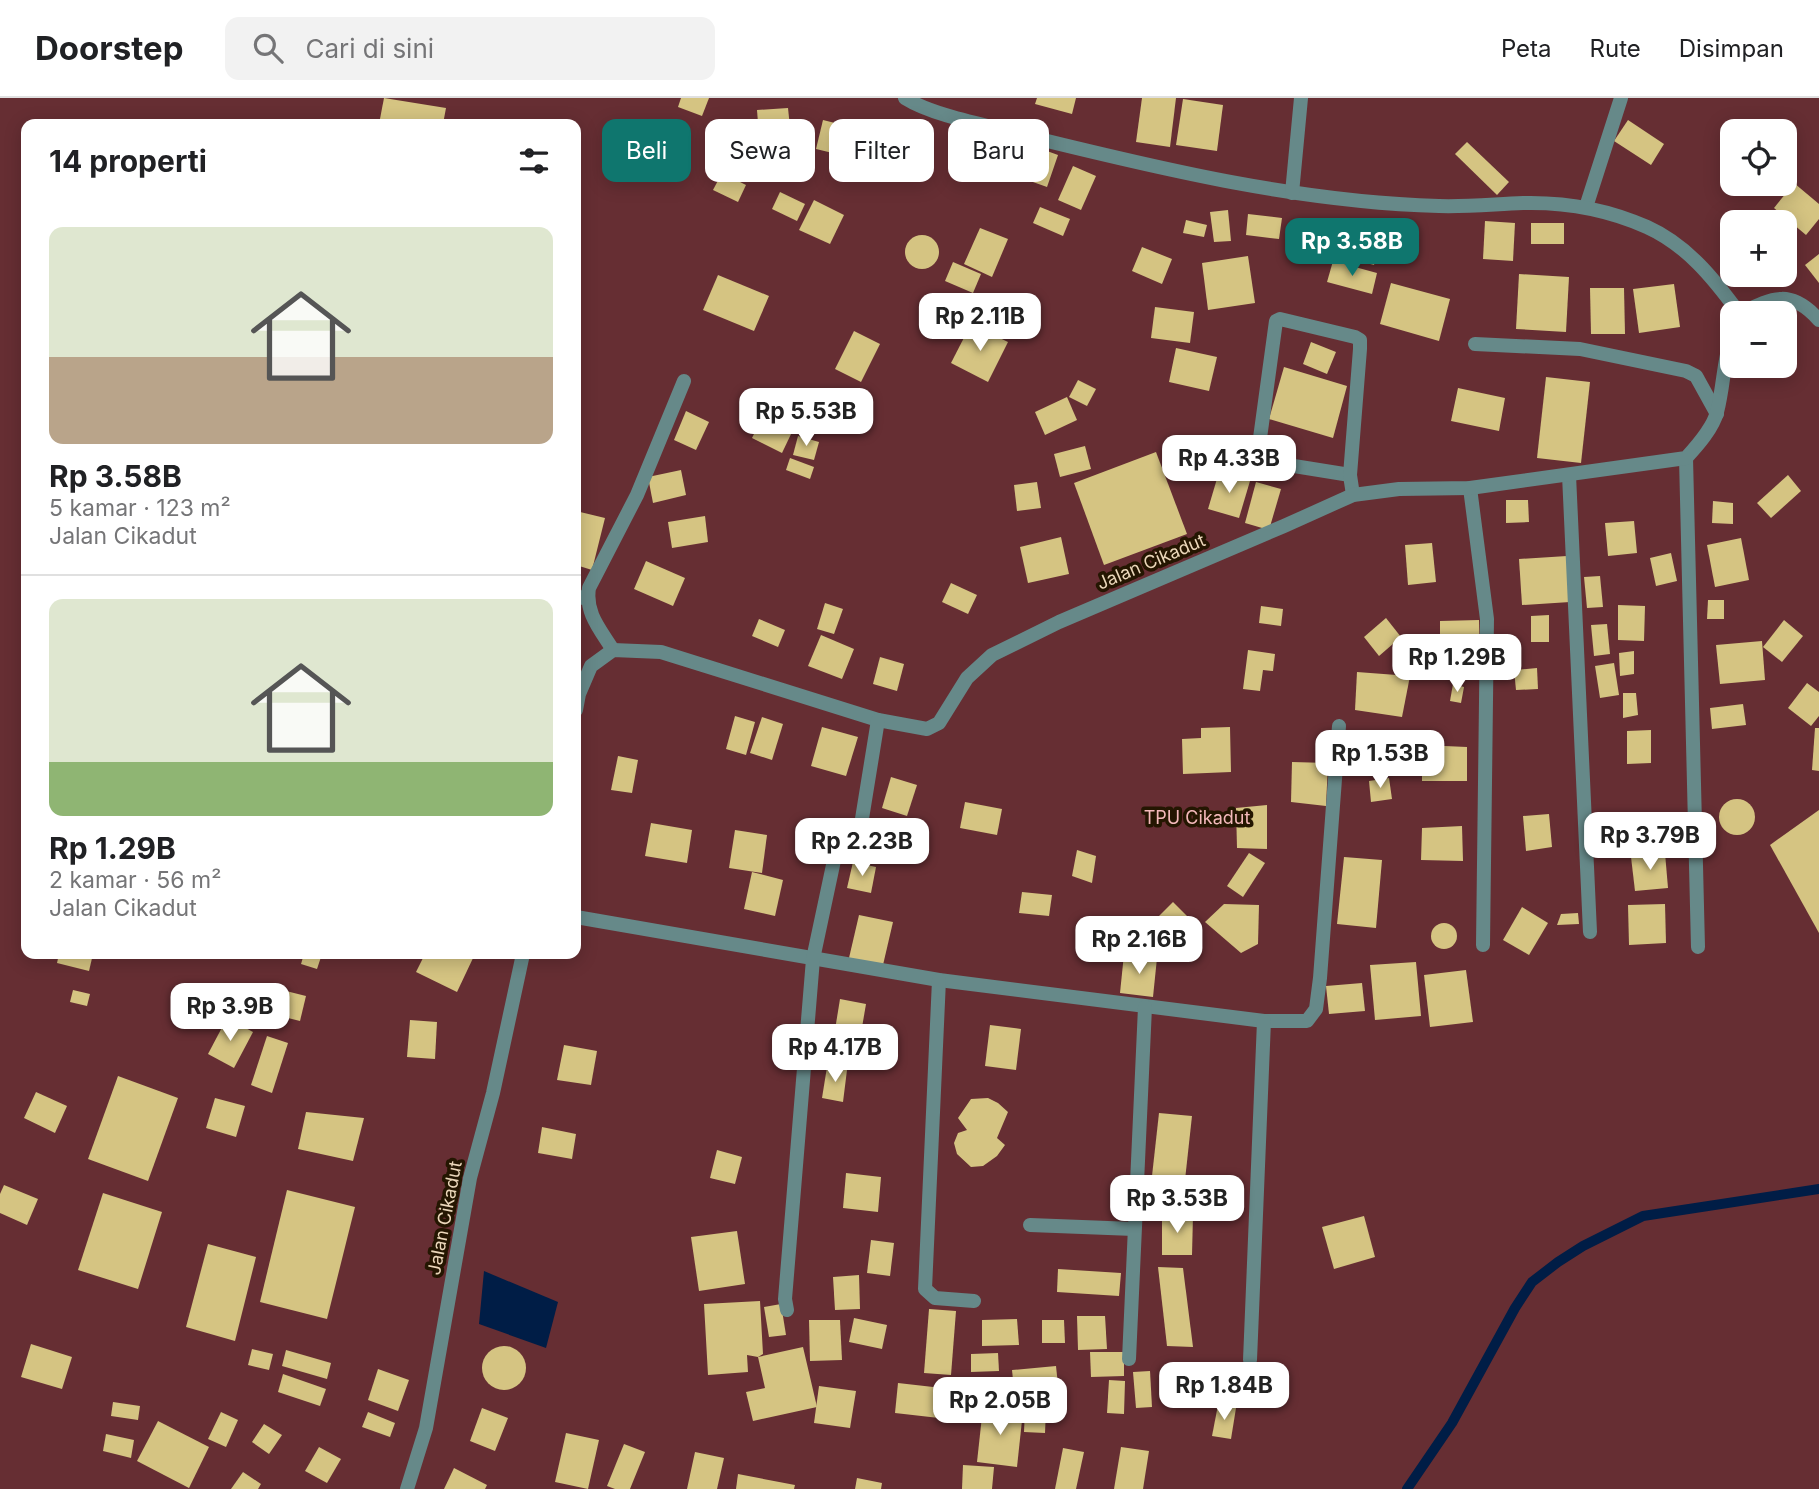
<!DOCTYPE html>
<html lang="id">
<head>
<meta charset="utf-8">
<style>
  body { margin:0; font-family:Inter,sans-serif; background:#f2f2f2; color:#202124; height:100vh; display:flex; flex-direction:column; font-size:26px; white-space:nowrap }
  * { box-sizing:border-box; margin:0 }
  p { font-size:23px; color:#757577 }
  .icon { flex:none; width:38px; height:38px; fill:none; stroke:currentColor; stroke-width:2; stroke-linecap:round; stroke-linejoin:round }
  .map { position:relative; flex:1; overflow:hidden }
  .side { position:absolute; left:21px; top:21px; width:560px; height:840px; display:flex; flex-direction:column; background:#fff; border-radius:14px; box-shadow:0 4px 18px #0003 }
  .side>* { flex:none }
  .hud { position:absolute; left:602px; top:21px; width:665px; height:63px; display:flex; gap:14px }
  .buttons { position:absolute; left:1720px; top:21px; display:grid; gap:14px }
  .buttons a { display:grid; place-items:center; width:77px; height:77px; border-radius:14px; background:#fff; box-shadow:0 4px 18px #0003; font-size:35px }
  .price { position:absolute; translate:-50% -60px; padding:0 16px; border-radius:14px; background:#fff; color:#222; font-size:23px; line-height:46px; filter:drop-shadow(0 2px 4px #0008) }
  .price::after { content:''; position:absolute; left:50%; top:42px; width:21px; height:16px; margin-left:-10px; background:inherit; clip-path:polygon(0 0,100% 0,50% 100%) }
  .price.on { background:#0f766e; color:#fff }
  ul { padding:0; list-style:none }
  li { display:grid; align-content:center; gap:14px; height:371px; padding:0 28px }
  li+li { border-top:2px solid #e0e0e0 }
  li span { display:grid; place-items:center; height:217px; border-radius:14px; color:#555 }
  li>.icon { margin-inline-start:auto }
  span .icon { width:126px; height:126px; fill:#fffc; stroke-width:1 }
  li b { font-size:30px }
  h2 { display:flex; justify-content:space-between; align-items:center; height:84px; padding:0 28px; font-size:30px }
  .chip { padding:0 24px; border-radius:14px; background:#fff; box-shadow:0 4px 18px #0003; font-size:24px; line-height:63px }
  .chip.on { background:#0f766e; color:#fff }
  header { display:flex; align-items:center; gap:42px; box-sizing:border-box; height:98px; padding:0 35px; background:#fff; border-bottom:2px solid #e0e0e0 }
  header strong { font-size:33px }
  nav { display:flex; gap:38px; margin-inline-start:auto; font-size:24px }
  .search { width:490px; height:63px; background:#f2f2f2; display:flex; align-items:center; gap:18px; box-sizing:border-box; padding:0 24px; border-radius:14px; color:#757577; font-size:26px }
  .map>svg:first-child { display:block }
  .green { fill:#662e33; fill-rule:evenodd }
  .water { fill:#001d46 }
  .lines { fill:none; stroke-linecap:round; stroke-linejoin:round }
  .stream { stroke:#001d46; stroke-width:10 }
  .building { fill:#d5c482 }
  .lane { stroke:#668989; stroke-width:14 }
  .street { stroke:#668989; stroke-width:14 }
  .labels { text-anchor:middle; stroke-width:7; stroke-linejoin:round; paint-order:stroke }
  .street-label { font-size:18px; fill:#ebd7ba; stroke:#241601 }
  .park-label { font-size:18px; fill:#f4b9bb; stroke:#241601 }
</style>
</head>
<body>
<header>
<strong>Doorstep</strong>
<div class="search"><svg class="icon" aria-label="search" viewBox="0 0 24 24"><circle cx="10" cy="10" r="6"/><path d="M15 15l6 6"/></svg>Cari di sini</div>
<nav><a>Peta</a><a>Rute</a><a>Disimpan</a></nav>
</header>
<div class="map">
<svg width="1819" height="1391" viewBox="0 0 1819 1391">
  <rect width="100%" height="100%" fill="#402d0f"/>
  <!-- green -->
  <path class="green" d="M0,0H1819V1391H0ZM26,26H576V856H26ZM1732,33H1785V86H1732ZM1732,124H1785V177H1732ZM1732,215H1785V268H1732Z"/>
  <!-- water -->
  <path class="water" d="M484,1173L558,1204L546,1250L479,1226Z"/>
  <g class="lines">
    <!-- stream -->
    <path class="stream" d="M1407,1391L1452,1325L1515,1210L1532,1184L1558,1164L1583,1148L1643,1118L1819,1091"/>
  </g>
  <!-- building -->
  <g class="building">
    <path d="M384,0L446,10L443,26H379Z"/>
    <path d="M681,0H709L702,18L678,9Z"/>
    <path d="M1037,0H1076L1072,16L1035,6Z"/>
    <path d="M1142,0H1176L1170,49L1136,44Z"/>
    <path d="M1183,1L1223,7L1217,53L1176,47Z"/>
    <path d="M788,10L792,48L760,51L757,12Z"/>
    <path d="M823,22L847,28L841,57L816,51Z"/>
    <path d="M1628,22L1664,46L1651,67L1614,43Z"/>
    <path d="M1003,37L1058,57L1047,89L991,69Z"/>
    <path d="M854,41L892,50L885,79L847,70Z"/>
    <path d="M1467,44L1509,84L1497,97L1455,56Z"/>
    <circle cx="673" cy="70" r="11"/>
    <path d="M1073,68L1096,78L1081,112L1058,102Z"/>
    <path d="M722,75L746,87L738,104L713,92Z"/>
    <path d="M1794,85L1819,106V121L1806,137L1774,110Z"/>
    <path d="M780,94L805,106L797,123L772,111Z"/>
    <path d="M814,102L844,117L830,146L799,132Z"/>
    <path d="M1040,109L1070,121L1063,138L1033,125Z"/>
    <path d="M1228,112L1231,143L1214,144L1210,114Z"/>
    <path d="M1248,116L1282,120L1279,141L1246,137Z"/>
    <path d="M1186,122L1207,127L1204,139L1183,135Z"/>
    <path d="M1485,123L1515,125L1513,163L1483,161Z"/>
    <rect x="1531" y="125" width="33" height="21"/>
    <path d="M1348,128L1382,137L1374,167L1341,158Z"/>
    <path d="M980,130L1008,141L992,179L964,166Z"/>
    <circle cx="922" cy="154" r="17"/>
    <path d="M1142,149L1172,161L1162,186L1132,173Z"/>
    <path d="M1819,156V185L1805,167Z"/>
    <path d="M1248,158L1255,205L1208,212L1202,165Z"/>
    <path d="M1333,163L1377,175L1372,196L1327,184Z"/>
    <path d="M953,164L981,176L973,195L945,183Z"/>
    <path d="M1519,176L1569,179L1566,234L1516,231Z"/>
    <path d="M718,177L769,198L754,233L703,212Z"/>
    <path d="M1391,185L1450,201L1439,243L1380,226Z"/>
    <path d="M1674,186L1680,229L1639,235L1633,191Z"/>
    <path d="M1590,190H1624L1625,236H1591Z"/>
    <path d="M1155,209L1194,214L1190,245L1151,240Z"/>
    <path d="M971,226L1008,244L988,284L951,265Z"/>
    <path d="M854,233L880,246L861,284L835,271Z"/>
    <path d="M1311,244L1336,254L1327,276L1303,266Z"/>
    <path d="M1176,250L1217,259L1209,293L1169,284Z"/>
    <path d="M1284,269L1347,288L1333,340L1269,321Z"/>
    <path d="M1546,279L1590,284L1581,365L1537,360Z"/>
    <path d="M1078,282L1096,291L1087,308L1069,299Z"/>
    <path d="M1458,290L1505,300L1499,333L1451,323Z"/>
    <path d="M1067,299L1077,322L1045,337L1035,314Z"/>
    <path d="M686,313L709,324L696,352L674,342Z"/>
    <path d="M762,320L792,334L782,355L752,340Z"/>
    <path d="M798,338L819,344L814,362L793,357Z"/>
    <path d="M1085,348L1091,371L1060,379L1054,356Z"/>
    <path d="M1156,354L1187,436L1104,467L1074,385Z"/>
    <path d="M790,360L814,369L810,381L786,372Z"/>
    <path d="M681,372L686,397L653,405L648,379Z"/>
    <path d="M1219,374L1250,383L1239,420L1208,411Z"/>
    <path d="M1788,377L1801,393L1771,420L1757,405Z"/>
    <path d="M1037,384L1041,410L1017,413L1014,387Z"/>
    <path d="M1256,384L1281,391L1269,432L1245,425Z"/>
    <path d="M1506,402H1528L1529,424L1506,425Z"/>
    <path d="M1713,403L1733,405V426L1712,425Z"/>
    <path d="M576,413L605,420L592,472L576,467Z"/>
    <path d="M705,418L708,444L672,450L668,424Z"/>
    <path d="M1634,423L1637,455L1608,458L1605,425Z"/>
    <path d="M1061,439L1069,476L1028,485L1020,449Z"/>
    <path d="M1741,440L1749,482L1715,489L1707,447Z"/>
    <path d="M1432,445L1436,484L1408,487L1405,447Z"/>
    <path d="M1671,455L1677,483L1656,488L1650,460Z"/>
    <path d="M1567,458L1570,504L1522,507L1519,461Z"/>
    <path d="M646,463L685,480L673,508L634,491Z"/>
    <path d="M1600,478L1603,509L1587,510L1584,479Z"/>
    <path d="M951,485L977,497L968,516L942,504Z"/>
    <path d="M1708,502H1724V521H1707Z"/>
    <path d="M825,505L843,511L834,536L817,531Z"/>
    <path d="M1618,507L1645,508L1644,543L1618,542Z"/>
    <path d="M1261,508L1283,511L1281,528L1259,525Z"/>
    <path d="M1549,517V544H1531V518Z"/>
    <path d="M1386,520L1401,539L1379,558L1364,539Z"/>
    <path d="M759,521L785,532L778,549L752,538Z"/>
    <path d="M1479,522L1480,567L1440,568V523Z"/>
    <path d="M1784,522L1803,538L1782,564L1763,549Z"/>
    <path d="M1607,526L1610,556L1594,558L1591,527Z"/>
    <path d="M821,537L854,551L842,581L808,568Z"/>
    <path d="M1762,543L1765,582L1720,586L1716,547Z"/>
    <path d="M1248,552L1275,556L1273,573L1263,572L1260,593L1243,591Z"/>
    <path d="M1634,553V576L1620,578L1619,555Z"/>
    <path d="M880,559L904,566L897,593L873,586Z"/>
    <path d="M1614,565L1619,597L1600,600L1595,568Z"/>
    <path d="M1537,570L1538,591L1516,592L1514,572Z"/>
    <path d="M1357,574L1410,578L1402,619L1355,612Z"/>
    <path d="M1807,585L1819,594V618L1811,628L1788,610Z"/>
    <path d="M1453,586L1464,589L1461,605L1450,603Z"/>
    <path d="M1623,595H1636L1638,617L1623,620Z"/>
    <path d="M1743,606L1746,627L1712,631L1710,610Z"/>
    <path d="M735,618L755,624L746,657L726,651Z"/>
    <path d="M762,619L783,626L772,662L750,655Z"/>
    <path d="M822,629L858,639L846,678L811,668Z"/>
    <path d="M1230,629L1231,674L1183,676L1182,641L1201,640V630Z"/>
    <path d="M1815,630H1819V673L1812,672Z"/>
    <path d="M1651,632V665L1627,666V633Z"/>
    <path d="M1355,634L1398,636L1399,671L1354,673Z"/>
    <path d="M1422,647L1467,649V683H1422Z"/>
    <path d="M618,658L638,662L632,695L611,692Z"/>
    <path d="M1292,664L1328,665L1326,708L1291,704Z"/>
    <path d="M891,679L917,687L907,718L882,710Z"/>
    <path d="M1389,680L1392,701L1371,704L1369,683Z"/>
    <circle cx="1737" cy="719" r="18"/>
    <path d="M965,704L1002,711L997,737L960,730Z"/>
    <path d="M1267,707V751L1237,750L1236,710Z"/>
    <path d="M1819,712V835L1770,747Z"/>
    <path d="M1549,716L1552,749L1526,753L1523,718Z"/>
    <path d="M651,725L692,732L687,765L645,758Z"/>
    <path d="M1462,728L1463,763L1421,762L1422,730Z"/>
    <path d="M735,732L767,737L762,775L729,770Z"/>
    <path d="M864,734L900,740L896,765L859,759Z"/>
    <path d="M1077,752L1096,758L1092,785L1072,778Z"/>
    <path d="M1249,755L1265,765L1243,799L1227,788Z"/>
    <path d="M1665,755L1668,790L1635,793L1631,759Z"/>
    <path d="M1344,759L1382,762L1376,830L1337,826Z"/>
    <path d="M853,764L876,769L871,795L847,790Z"/>
    <path d="M752,774L783,782L775,818L744,811Z"/>
    <path d="M1022,794L1052,797L1049,818L1019,815Z"/>
    <path d="M1173,804L1194,825L1171,848L1150,827Z"/>
    <path d="M1224,806L1259,807L1258,846L1241,855L1205,824Z"/>
    <path d="M1665,806L1666,845L1629,847L1628,807Z"/>
    <path d="M1522,809L1548,825L1529,857L1503,842Z"/>
    <path d="M1578,815L1579,826L1557,827L1561,816Z"/>
    <path d="M859,817L893,824L883,867L849,860Z"/>
    <circle cx="1444" cy="838" r="13"/>
    <path d="M59,856H93L89,873L57,865Z"/>
    <path d="M304,856H322L317,871L301,866Z"/>
    <path d="M425,856H468L474,858L457,894L416,874Z"/>
    <path d="M1124,856L1157,860L1153,899L1120,895Z"/>
    <path d="M1416,864L1421,918L1375,922L1370,867Z"/>
    <path d="M1466,872L1473,924L1430,929L1424,877Z"/>
    <path d="M1362,885L1365,913L1329,916L1326,888Z"/>
    <path d="M73,892L90,896L87,908L70,904Z"/>
    <path d="M282,892L306,898L300,923L276,917Z"/>
    <path d="M840,901L866,906L860,941L834,938Z"/>
    <path d="M227,920L253,934L234,970L208,956Z"/>
    <path d="M410,922L437,924L435,961L407,959Z"/>
    <path d="M990,927L1021,931L1016,972L985,968Z"/>
    <path d="M267,938L288,945L272,995L251,987Z"/>
    <path d="M564,947L597,953L591,987L557,982Z"/>
    <path d="M827,969L847,972L843,1004L822,1000Z"/>
    <path d="M118,978L178,1000L148,1083L88,1061Z"/>
    <path d="M36,994L67,1008L55,1035L24,1020Z"/>
    <path d="M215,1000L245,1008L236,1039L206,1030Z"/>
    <path d="M988,1000L998,1005L1008,1014L997,1040L1005,1047L997,1058L983,1068L971,1069L957,1056L954,1045L958,1035L967,1032L958,1020L971,1001Z"/>
    <path d="M306,1014L364,1020L353,1063L298,1051Z"/>
    <path d="M1159,1015L1192,1018L1184,1091L1151,1087Z"/>
    <path d="M542,1029L576,1036L572,1061L538,1055Z"/>
    <path d="M717,1052L742,1059L735,1086L710,1080Z"/>
    <path d="M846,1075L881,1079L878,1114L843,1110Z"/>
    <path d="M4,1087L38,1101L27,1127L0,1115V1096Z"/>
    <path d="M287,1092L355,1109L327,1221L260,1204Z"/>
    <path d="M103,1095L162,1114L138,1191L78,1172Z"/>
    <path d="M1162,1117H1193L1192,1157H1162Z"/>
    <path d="M1364,1118L1375,1159L1334,1171L1322,1129Z"/>
    <path d="M737,1133L745,1186L699,1193L691,1139Z"/>
    <path d="M871,1142L894,1145L890,1178L867,1175Z"/>
    <path d="M208,1146L256,1159L235,1243L186,1229Z"/>
    <path d="M1158,1169L1183,1170L1193,1249L1167,1248Z"/>
    <path d="M1058,1171L1121,1175L1119,1198L1057,1194Z"/>
    <path d="M859,1177L860,1211L835,1212L833,1179Z"/>
    <path d="M760,1203L763,1256L758,1259L803,1249L817,1309L753,1323L746,1294L765,1290L758,1259L747,1257L748,1274L708,1277L704,1206Z"/>
    <path d="M781,1206L786,1237L769,1239L764,1209Z"/>
    <path d="M929,1211L956,1213L951,1277L924,1275Z"/>
    <path d="M1077,1218H1105L1107,1251L1078,1252Z"/>
    <path d="M854,1220L887,1227L882,1251L849,1244Z"/>
    <path d="M1017,1221L1019,1247L982,1248V1222Z"/>
    <path d="M809,1222H840L842,1262L810,1263Z"/>
    <path d="M1042,1222H1064L1065,1245H1042Z"/>
    <path d="M31,1246L72,1259L62,1291L21,1279Z"/>
    <circle cx="504" cy="1270" r="22"/>
    <path d="M252,1251L273,1256L269,1272L248,1267Z"/>
    <path d="M286,1252L331,1265L327,1281L282,1268Z"/>
    <path d="M1090,1254H1124V1278L1091,1279Z"/>
    <path d="M998,1255L999,1273L971,1274V1256Z"/>
    <path d="M1056,1268L1060,1306L1016,1311L1012,1272Z"/>
    <path d="M378,1271L409,1282L398,1313L368,1302Z"/>
    <path d="M1150,1273L1152,1309L1136,1310L1133,1274Z"/>
    <path d="M283,1276L326,1291L320,1308L278,1294Z"/>
    <path d="M1109,1282L1125,1283L1124,1316L1107,1315Z"/>
    <path d="M898,1285L942,1290L939,1320L895,1315Z"/>
    <path d="M819,1288L856,1293L850,1330L814,1325Z"/>
    <path d="M113,1304L140,1308L138,1322L111,1318Z"/>
    <path d="M1218,1307L1236,1310L1231,1341L1212,1338Z"/>
    <path d="M983,1309L1023,1313L1017,1369L977,1364Z"/>
    <path d="M482,1310L508,1320L495,1353L470,1343Z"/>
    <path d="M1025,1310L1046,1311L1045,1335L1024,1334Z"/>
    <path d="M221,1314L238,1322L226,1349L208,1341Z"/>
    <path d="M368,1314L395,1325L390,1339L362,1329Z"/>
    <path d="M158,1323L209,1349L189,1390L137,1363Z"/>
    <path d="M264,1326L282,1337L269,1356L252,1344Z"/>
    <path d="M566,1335L599,1342L588,1391L555,1384Z"/>
    <path d="M106,1336L134,1342L131,1360L103,1353Z"/>
    <path d="M624,1346L645,1354L630,1391H615L607,1388Z"/>
    <path d="M319,1349L341,1361L327,1385L305,1373Z"/>
    <path d="M1121,1349L1149,1353L1143,1391H1114Z"/>
    <path d="M1063,1350L1084,1354L1076,1391H1055Z"/>
    <path d="M695,1354L724,1360L717,1391H687Z"/>
    <path d="M963,1367L994,1369L992,1391H962Z"/>
    <path d="M454,1370L487,1387L485,1391H444Z"/>
    <path d="M243,1374L261,1386L258,1391H231Z"/>
    <path d="M738,1376L795,1387L794,1391H736Z"/>
    <path d="M857,1380L882,1385L881,1391H855Z"/>
  </g>
  <g class="lines">
    <!-- lane -->
    <g class="lane">
      <path d="M1586,109L1621,0"/>
      <path d="M1475,246L1580,251L1686,273L1696,278L1717,316"/>
      <path d="M1186,346L1257,362L1350,377"/>
      <path d="M1686,360L1698,849"/>
      <path d="M1257,362L1276,223L1280,221L1355,239L1360,242V251L1350,377L1353,397"/>
      <path d="M1569,377L1590,834"/>
      <path d="M1470,390L1487,521L1483,847"/>
      <path d="M576,498L587,501"/>
      <path d="M1030,1127L1134,1131"/>
    </g>
    <!-- street -->
    <g class="street">
      <path d="M905,0C935,19 996,29 1031,39C1165,72 1300,104 1439,108C1467,109 1495,106 1523,105C1565,104 1609,112 1647,129C1687,147 1714,181 1739,215"/>
      <path d="M1292,95L1301,0"/>
      <path d="M1741,215C1774,199 1791,191 1819,222"/>
      <path d="M613,552C600,531 585,515 589,490L637,397L684,283"/>
      <path d="M576,612L579,596L591,568L613,552L661,554L878,622L927,631L939,625L967,580L992,557L1059,524L1284,428L1353,397L1399,391L1470,390L1686,360C1698,347 1713,330 1717,314C1724,287 1723,264 1732,237"/>
      <path d="M576,819L939,882L1264,923H1307L1316,911L1320,880L1339,628"/>
      <path d="M939,882L925,1191L935,1200L974,1203"/>
      <path d="M787,1212L785,1201L813,861L836,753L860,733L878,622"/>
      <path d="M1129,1261L1145,909"/>
      <path d="M1250,1262L1264,923"/>
      <path d="M407,1391L426,1330L470,1080L493,995L523,856"/>
    </g>
  </g>
  <g class="labels">
    <!-- street labels -->
    <g class="street-label">
      <text transform="translate(1151 464) rotate(-23)" y="6">Jalan Cikadut</text>
      <text transform="translate(445 1120) rotate(-79)" y="6">Jalan Cikadut</text>
    </g>
    <!-- park labels -->
    <g class="park-label">
      <text x="1197" y="726">TPU Cikadut</text>
    </g>
  </g>
</svg>
<div class="buttons">
<a><svg class="icon" aria-label="locate" viewBox="0 0 24 24"><circle cx="12" cy="12" r="6"/><path d="M12 2v4M12 18v4M2 12h4M18 12h4"/></svg></a>
<a>+</a>
<a>−</a>
</div>
<b class="price on" style="left:1352px;top:180px">Rp 3.58B</b>
<b class="price" style="left:980px;top:255px">Rp 2.11B</b>
<b class="price" style="left:806px;top:350px">Rp 5.53B</b>
<b class="price" style="left:1229px;top:397px">Rp 4.33B</b>
<b class="price" style="left:1457px;top:596px">Rp 1.29B</b>
<b class="price" style="left:1380px;top:692px">Rp 1.53B</b>
<b class="price" style="left:1650px;top:774px">Rp 3.79B</b>
<b class="price" style="left:862px;top:780px">Rp 2.23B</b>
<b class="price" style="left:1139px;top:878px">Rp 2.16B</b>
<b class="price" style="left:230px;top:945px">Rp 3.9B</b>
<b class="price" style="left:835px;top:986px">Rp 4.17B</b>
<b class="price" style="left:1177px;top:1137px">Rp 3.53B</b>
<b class="price" style="left:1224px;top:1324px">Rp 1.84B</b>
<b class="price" style="left:1000px;top:1339px">Rp 2.05B</b>
<div class="hud">
<a class="chip on">Beli</a>
<a class="chip">Sewa</a>
<a class="chip">Filter</a>
<a class="chip">Baru</a>
</div>
<section class="side">
<h2>14 properti<svg class="icon" aria-label="filters" viewBox="0 0 24 24"><path d="M4 7h16M4 17h16"/><circle cx="9" cy="7" r="2"/><circle cx="15" cy="17" r="2"/></svg></h2>
<ul>
<li><span style="background:linear-gradient(#dfe7d0 60%,#b9a48a 0)"><svg class="icon" aria-label="home" viewBox="0 0 24 24"><path d="M3 11l9-7 9 7M6 9v11h12V9"/></svg></span><div><b>Rp 3.58B</b><p>5 kamar · 123 m²</p><p>Jalan Cikadut</p></div></li>
<li><span style="background:linear-gradient(#dfe7d0 75%,#8fb573 0)"><svg class="icon" aria-label="home" viewBox="0 0 24 24"><path d="M3 11l9-7 9 7M6 9v11h12V9"/></svg></span><div><b>Rp 1.29B</b><p>2 kamar · 56 m²</p><p>Jalan Cikadut</p></div></li>
</ul>
</section>
</div>
</body>
</html>
